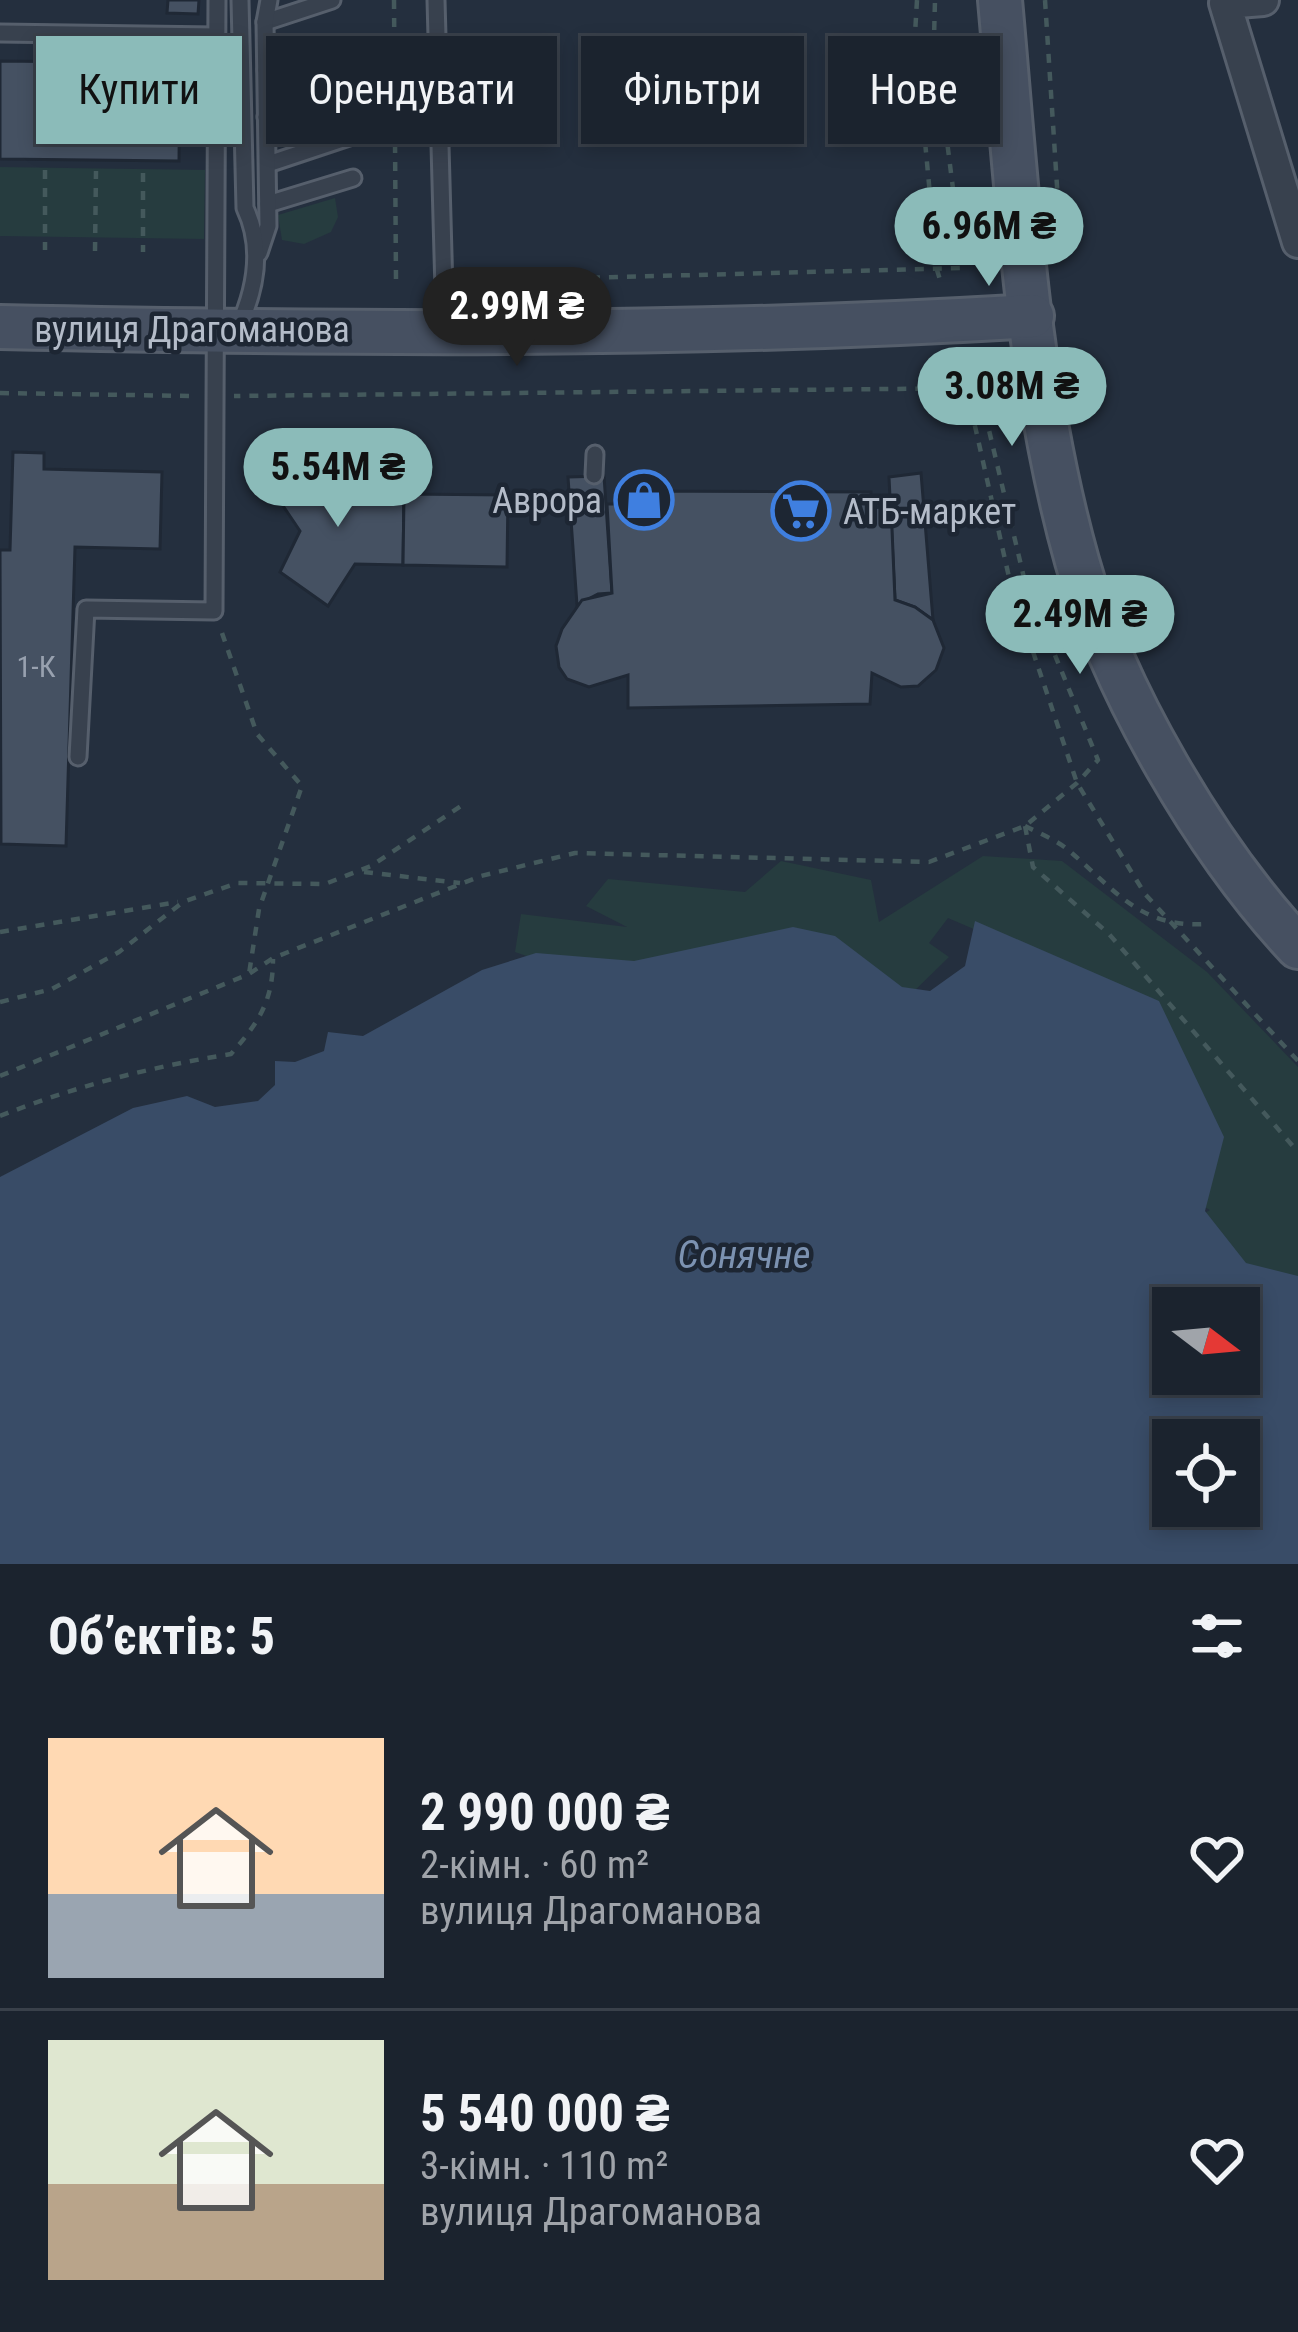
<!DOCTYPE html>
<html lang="uk">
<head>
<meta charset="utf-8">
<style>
  body { margin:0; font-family:"Roboto Condensed",sans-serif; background:#242b36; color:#f1f3f6; height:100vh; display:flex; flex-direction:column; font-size:45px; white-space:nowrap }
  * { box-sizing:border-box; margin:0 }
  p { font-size:39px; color:#a0a4aa }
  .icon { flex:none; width:66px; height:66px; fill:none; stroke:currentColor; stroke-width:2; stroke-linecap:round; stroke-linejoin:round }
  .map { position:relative; height:1564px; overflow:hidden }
  .panel { display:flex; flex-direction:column; background:#1b232e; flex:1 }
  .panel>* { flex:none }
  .top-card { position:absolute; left:36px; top:36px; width:1227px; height:108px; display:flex; gap:24px }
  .needle { width:78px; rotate:106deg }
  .controls { position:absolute; left:1152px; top:1287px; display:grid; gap:24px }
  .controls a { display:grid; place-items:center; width:108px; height:108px; border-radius:0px; background:#1b232e; box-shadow:0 6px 18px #0003,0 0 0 3px #39404a; font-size:60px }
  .price { position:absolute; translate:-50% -102px; padding:0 27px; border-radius:42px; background:#8bbbb9; color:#111; font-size:39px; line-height:78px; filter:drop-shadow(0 3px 6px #0008) }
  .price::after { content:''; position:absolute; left:50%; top:72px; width:36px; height:27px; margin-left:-18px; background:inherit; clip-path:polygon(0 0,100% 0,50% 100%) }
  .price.active { background:#222; color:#fff }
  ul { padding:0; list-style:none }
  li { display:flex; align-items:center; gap:36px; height:300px; padding:0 48px }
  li+li { border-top:3px solid #39404a }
  li span { display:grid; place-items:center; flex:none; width:336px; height:240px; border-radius:0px; color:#555 }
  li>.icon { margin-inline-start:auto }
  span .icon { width:144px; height:144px; fill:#fffc; stroke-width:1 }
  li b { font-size:51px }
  h2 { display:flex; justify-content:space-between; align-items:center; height:144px; padding:0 48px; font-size:51px }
  .pill { padding:0 42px; border-radius:0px; background:#1b232e; box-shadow:0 6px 18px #0003,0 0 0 3px #39404a; font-size:42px; line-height:108px }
  .pill.active { background:#8bbbb9; color:#111 }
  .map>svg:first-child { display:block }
  .green { fill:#263c3f }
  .water { fill:#394c67; fill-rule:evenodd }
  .building { fill:#455162; stroke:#1f2835; stroke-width:3 }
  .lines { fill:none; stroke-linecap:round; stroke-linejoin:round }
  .lane-casing { stroke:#565f6c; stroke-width:21 }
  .street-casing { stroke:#565f6c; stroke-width:36 }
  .secondary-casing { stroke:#565f6c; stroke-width:48 }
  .path { stroke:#44595c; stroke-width:4.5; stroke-dasharray:9 9; stroke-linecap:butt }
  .lane { stroke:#38414e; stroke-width:15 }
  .street { stroke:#38414e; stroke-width:30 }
  .secondary { stroke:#465061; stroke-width:42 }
  .labels { text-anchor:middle; stroke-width:9; stroke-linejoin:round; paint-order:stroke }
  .number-label { font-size:30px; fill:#98a1af }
  .street-label { font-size:36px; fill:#b4bcc9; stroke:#1d2633 }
  .poi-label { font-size:36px; fill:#b4bcc9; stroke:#1d2633; text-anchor:end }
  .water-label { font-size:39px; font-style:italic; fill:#7c92b1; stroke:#1d2633 }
</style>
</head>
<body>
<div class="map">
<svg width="1298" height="1564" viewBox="0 0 1298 1564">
  <rect width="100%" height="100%" fill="#242f3e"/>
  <!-- green -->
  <g class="green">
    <path d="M0,167L205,170L204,239L0,236Z"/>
    <path d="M335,198L338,217L331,232L304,244L282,240L278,215Z"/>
    <path d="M983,856L1062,861L1207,972L1298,1067V1295L1179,1229L1210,1210L1180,1193L1121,992L948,918L929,943L949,957L906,999L595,980L515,952L521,914L627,927L586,906L608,879L745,892L781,861L871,880L879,922Z"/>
  </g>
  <!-- water -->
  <path class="water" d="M975,921L1159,1001L1224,1137L1205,1211L1246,1263L1298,1276V1564H0V1177L133,1108L187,1096L215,1107L258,1101L275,1085V1061L295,1062L324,1051L328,1032L363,1036L482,970L536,953L634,961L793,927L835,936L902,987L930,991L965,966ZM1173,1308H1239V1374H1173ZM1173,1440H1239V1506H1173Z"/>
  <!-- building -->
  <g class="building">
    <path d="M168,0H199L198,14L167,13Z"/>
    <path d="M0,61L180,63L179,161L0,159Z"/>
    <path d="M13,452L44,453V469L162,472L160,549L75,547L66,846L1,844L0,550H10Z"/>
    <path d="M324,456L348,495L404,494L403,565L355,564L328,606L280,572L300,531L273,491Z"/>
    <path d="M921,473L933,620L915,607L895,600L889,477Z"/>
    <path d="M604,476L612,593L598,594L577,605L568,477Z"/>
    <path d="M625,491L871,492V508L891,506L895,600L915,607L933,620L944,648L936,670L918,686L901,687L872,673L870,704L628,708V675L589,687L567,679L559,667L556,646L562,629L582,600L612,593L607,504H626Z"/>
    <path d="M404,494L508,495L507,567L403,565Z"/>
  </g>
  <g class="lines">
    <defs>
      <g id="lane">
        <path d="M436,0L445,327"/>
        <path d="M265,22L332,0"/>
        <path d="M0,33L216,36"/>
        <path d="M266,70L344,44"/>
        <path d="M266,117L346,90"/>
        <path d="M268,164L349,137"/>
        <path d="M268,204L353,178"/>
        <path d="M259,253L268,226L265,22L269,0"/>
        <path d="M238,328C256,289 264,248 245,208L240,0"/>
        <path d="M594,475L595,454"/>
        <path d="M78,757L86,609L214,611L217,0"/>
      </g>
      <path id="street" d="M1263,0L1225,3L1298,242"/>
      <g id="secondary">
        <path d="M1000,0C1017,187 1026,380 1077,561C1113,690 1207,850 1298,947"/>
        <path d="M0,327C343,334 689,337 1032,316"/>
      </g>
    </defs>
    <!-- lane casing -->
    <use href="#lane" class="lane-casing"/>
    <!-- street casing -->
    <use href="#street" class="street-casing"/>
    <!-- secondary casing -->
    <use href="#secondary" class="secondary-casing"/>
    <!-- path -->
    <g class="path">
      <path d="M394,0L396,281"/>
      <path d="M917,0L915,34L937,270L942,286"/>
      <path d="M1045,0L1059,217"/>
      <path d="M45,170V250"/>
      <path d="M143,173V252"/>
      <path d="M95,251L96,171"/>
      <path d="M465,281L963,268L934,38L935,0"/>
      <path d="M959,355L1011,586L1077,783L1145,894L1298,1061"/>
      <path d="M0,393L192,396"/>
      <path d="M222,633L257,734L302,786L259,909L249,974"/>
      <path d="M1025,826L1033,867L1109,934L1298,1152"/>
      <path d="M1025,826C1039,833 1056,840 1067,849C1114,888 1138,928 1205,924"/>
      <path d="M364,872L460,883"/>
      <path d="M0,932L178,902"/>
      <path d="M0,1002L52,989L119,952L183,902L237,883L325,884L371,866L461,806"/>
      <path d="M0,1076L249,974L273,958L481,876L575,853L929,862L1025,826L1077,783L1098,760L1025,582L979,388L234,396"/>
      <path d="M0,1116C76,1086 150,1067 231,1054C258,1023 273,1002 273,959"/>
    </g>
    <!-- lane -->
    <use href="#lane" class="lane"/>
    <!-- street -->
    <use href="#street" class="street"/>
    <!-- secondary -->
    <use href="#secondary" class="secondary"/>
  </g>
  <!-- icons -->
  <defs>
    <symbol id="shop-ring" viewBox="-11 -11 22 22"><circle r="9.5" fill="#1d2633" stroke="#3f7fe0" stroke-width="1.5"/><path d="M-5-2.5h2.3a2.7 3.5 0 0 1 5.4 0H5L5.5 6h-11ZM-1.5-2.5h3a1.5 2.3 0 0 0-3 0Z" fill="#3f7fe0"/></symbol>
    <symbol id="supermarket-ring" viewBox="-11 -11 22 22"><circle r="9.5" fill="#1d2633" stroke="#3f7fe0" stroke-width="1.5"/><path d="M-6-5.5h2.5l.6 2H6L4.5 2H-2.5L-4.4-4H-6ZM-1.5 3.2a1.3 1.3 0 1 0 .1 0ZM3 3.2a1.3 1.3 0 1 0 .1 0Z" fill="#3f7fe0"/></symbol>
  </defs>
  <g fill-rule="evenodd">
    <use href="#shop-ring" x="611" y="467" width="66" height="66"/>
    <use href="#supermarket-ring" x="768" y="478" width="66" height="66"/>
  </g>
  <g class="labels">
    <!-- number labels -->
    <g class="number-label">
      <text x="36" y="677">1-К</text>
    </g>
    <!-- street labels -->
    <g class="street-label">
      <text x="192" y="342">вулиця Драгоманова</text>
    </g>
    <!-- poi labels -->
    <g class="poi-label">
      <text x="602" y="513">Аврора</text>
      <text x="843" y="524" text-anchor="start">АТБ-маркет</text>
    </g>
    <!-- water labels -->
    <g class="water-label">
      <text x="744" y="1268">Сонячне</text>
    </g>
  </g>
</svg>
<div class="controls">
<a><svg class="needle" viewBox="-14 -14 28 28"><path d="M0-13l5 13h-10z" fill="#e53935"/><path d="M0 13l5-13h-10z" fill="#a0a4aa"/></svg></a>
<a><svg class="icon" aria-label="locate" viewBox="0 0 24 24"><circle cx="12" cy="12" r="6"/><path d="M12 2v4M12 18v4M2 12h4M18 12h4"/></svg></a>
</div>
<b class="price" style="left:989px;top:289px">6.96M ₴</b>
<b class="price active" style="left:517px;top:369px">2.99M ₴</b>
<b class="price" style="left:1012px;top:449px">3.08M ₴</b>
<b class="price" style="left:338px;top:530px">5.54M ₴</b>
<b class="price" style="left:1080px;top:677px">2.49M ₴</b>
<div class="top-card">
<a class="pill active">Купити</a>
<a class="pill">Орендувати</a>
<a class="pill">Фільтри</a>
<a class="pill">Нове</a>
</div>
</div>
<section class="panel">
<h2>Об’єктів: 5<svg class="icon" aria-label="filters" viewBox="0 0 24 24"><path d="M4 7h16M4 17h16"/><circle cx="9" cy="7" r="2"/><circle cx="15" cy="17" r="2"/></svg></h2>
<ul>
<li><span style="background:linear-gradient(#ffd9b3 65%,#9aa5b1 0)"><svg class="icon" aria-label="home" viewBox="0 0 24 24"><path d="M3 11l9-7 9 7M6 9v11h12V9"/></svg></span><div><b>2 990 000 ₴</b><p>2-кімн. · 60 m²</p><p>вулиця Драгоманова</p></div><svg class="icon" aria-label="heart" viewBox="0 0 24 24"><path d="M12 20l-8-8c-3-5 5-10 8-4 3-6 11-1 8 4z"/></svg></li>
<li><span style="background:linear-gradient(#dfe7d0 60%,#b9a48a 0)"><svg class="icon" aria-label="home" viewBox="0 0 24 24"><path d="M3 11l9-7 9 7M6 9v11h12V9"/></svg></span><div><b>5 540 000 ₴</b><p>3-кімн. · 110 m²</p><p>вулиця Драгоманова</p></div><svg class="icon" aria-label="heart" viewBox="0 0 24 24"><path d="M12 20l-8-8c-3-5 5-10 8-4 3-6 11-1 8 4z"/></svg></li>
</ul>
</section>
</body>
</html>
